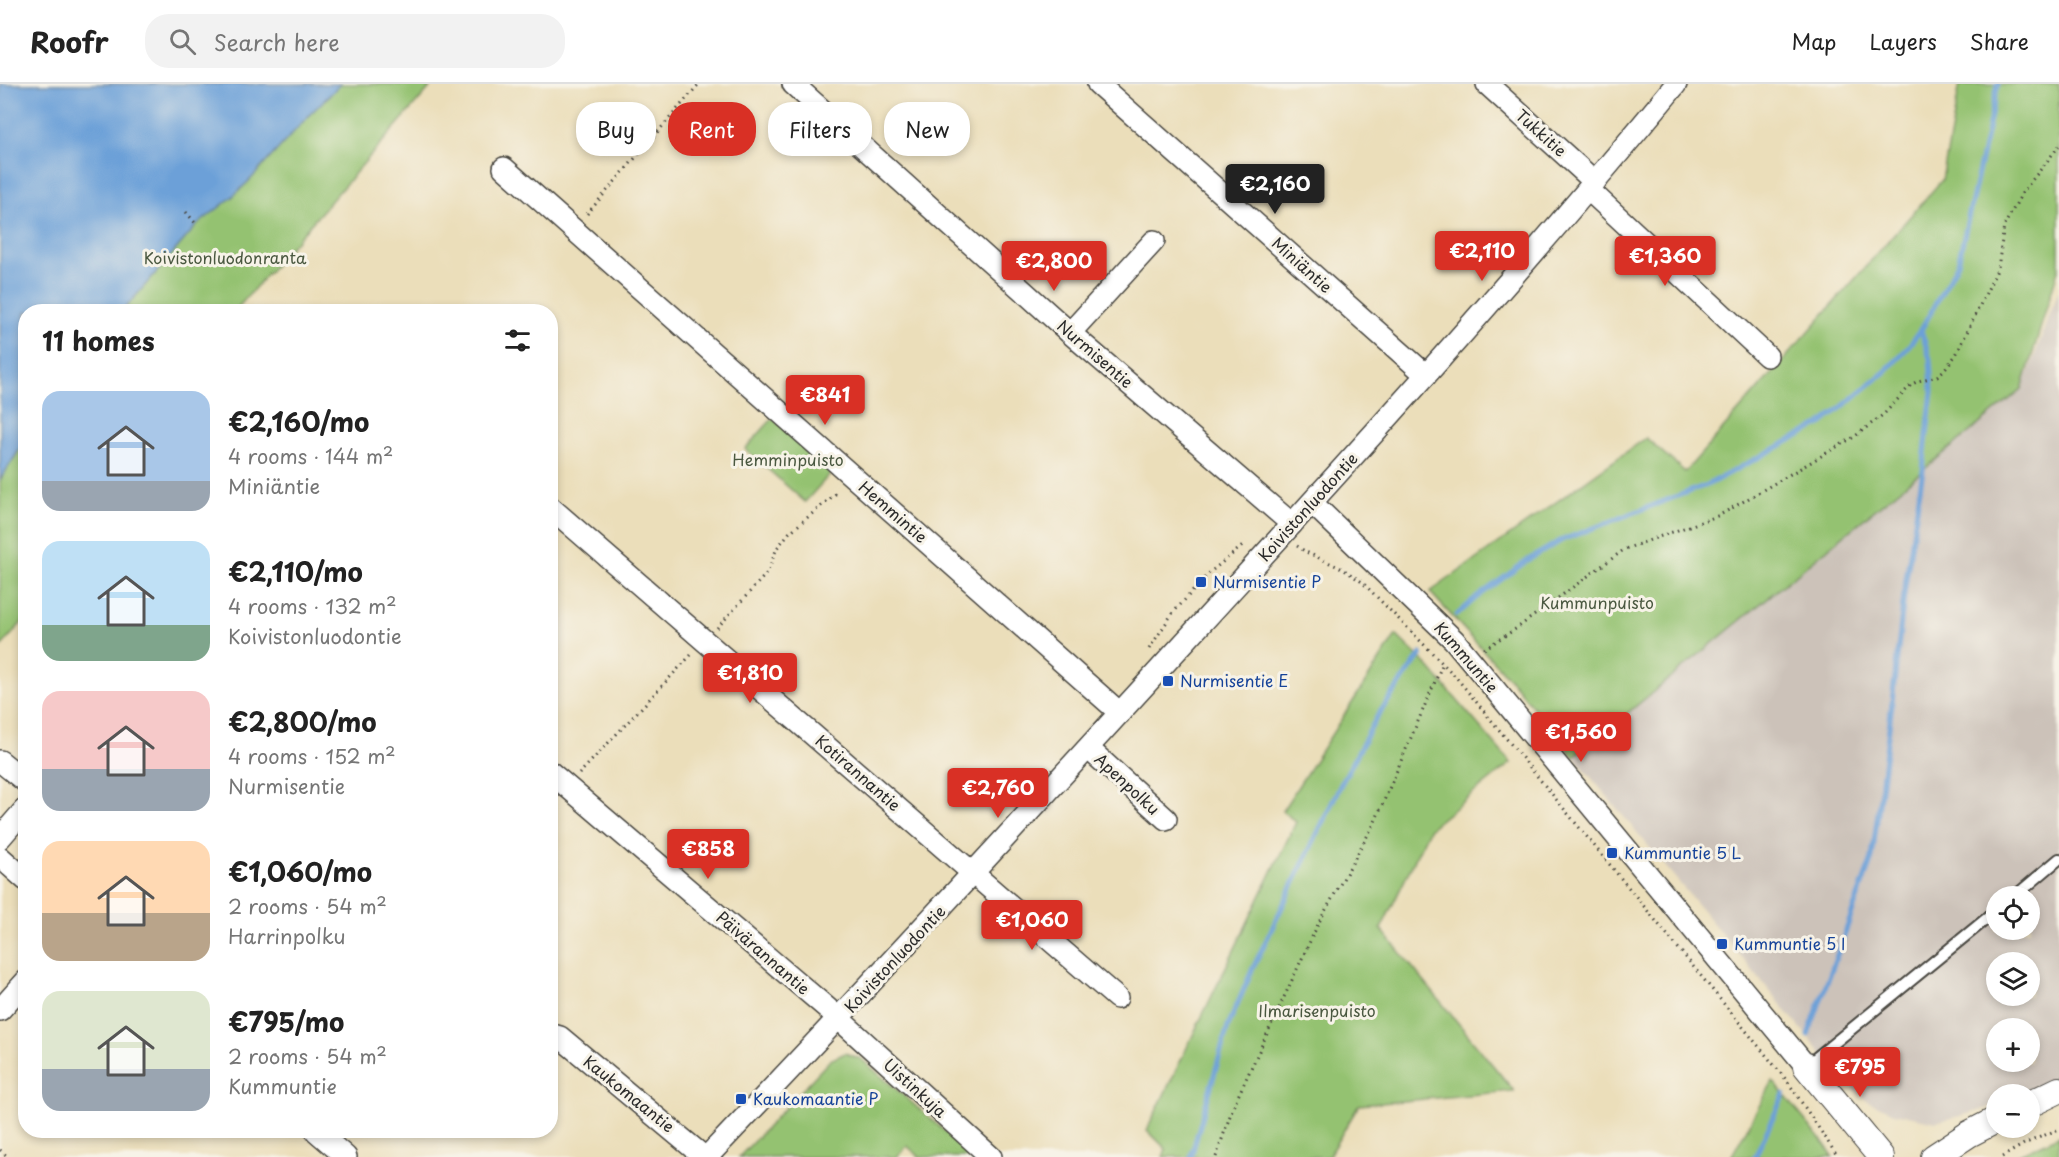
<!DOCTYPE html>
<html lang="en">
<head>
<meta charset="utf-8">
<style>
  body { margin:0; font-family:"Playpen Sans",sans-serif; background:#f2f2f2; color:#222; height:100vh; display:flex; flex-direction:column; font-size:22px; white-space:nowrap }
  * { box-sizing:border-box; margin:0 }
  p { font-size:20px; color:#767676 }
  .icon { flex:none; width:33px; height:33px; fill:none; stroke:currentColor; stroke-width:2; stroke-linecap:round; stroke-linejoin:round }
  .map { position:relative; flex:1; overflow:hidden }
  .drawer { position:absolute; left:18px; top:220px; width:540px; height:834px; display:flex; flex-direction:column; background:#fff; border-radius:24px; box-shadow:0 3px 9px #0003 }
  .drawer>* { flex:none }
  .top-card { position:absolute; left:576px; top:18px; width:570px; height:54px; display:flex; gap:12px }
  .tools { position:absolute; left:1986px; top:802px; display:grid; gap:12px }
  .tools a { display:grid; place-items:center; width:54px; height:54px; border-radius:50%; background:#fff; box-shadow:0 3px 9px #0003; font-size:30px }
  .price { position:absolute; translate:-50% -51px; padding:0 14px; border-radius:6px; background:#d93025; color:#fff; font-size:20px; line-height:39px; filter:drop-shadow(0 2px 3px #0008) }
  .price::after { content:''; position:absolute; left:50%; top:36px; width:18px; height:14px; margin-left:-9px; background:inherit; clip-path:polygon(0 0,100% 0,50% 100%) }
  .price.active { background:#222; color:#fff }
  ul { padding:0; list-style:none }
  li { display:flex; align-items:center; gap:18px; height:150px; padding:0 24px }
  li span { display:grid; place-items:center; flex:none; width:168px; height:120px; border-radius:18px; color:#555 }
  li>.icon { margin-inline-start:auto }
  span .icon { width:72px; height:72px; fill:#fffc; stroke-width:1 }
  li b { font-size:26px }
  h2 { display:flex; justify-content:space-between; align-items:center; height:72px; padding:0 24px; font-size:26px }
  .pill { padding:0 21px; border-radius:24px; background:#fff; box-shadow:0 3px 9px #0003; font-size:21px; line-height:54px }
  .pill.active { background:#d93025; color:#fff }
  header { display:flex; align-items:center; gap:36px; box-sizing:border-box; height:84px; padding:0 30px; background:#fff; border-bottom:2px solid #e0e0e0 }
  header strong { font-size:28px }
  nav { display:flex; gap:33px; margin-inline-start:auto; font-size:21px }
  .search { width:420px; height:54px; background:#f2f2f2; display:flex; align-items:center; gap:15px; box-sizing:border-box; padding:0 21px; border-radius:24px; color:#767676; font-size:22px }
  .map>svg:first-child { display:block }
  .industrial { fill:#ccc2b9; fill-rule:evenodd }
  .green { fill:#94c271; stroke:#60764e; stroke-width:1.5 }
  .water { fill:#6ca0d8; stroke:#4c6682; stroke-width:1.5 }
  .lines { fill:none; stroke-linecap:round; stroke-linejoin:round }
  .stream { stroke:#6ca0d8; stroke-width:5 }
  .service-casing { stroke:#484640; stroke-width:14 }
  .minor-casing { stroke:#484640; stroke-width:24 }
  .tertiary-casing { stroke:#484640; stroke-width:28 }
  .path { stroke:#484640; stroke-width:3; stroke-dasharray:1.5 4.5; stroke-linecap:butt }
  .service { stroke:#fff; stroke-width:10 }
  .minor { stroke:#fff; stroke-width:21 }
  .tertiary { stroke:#fff; stroke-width:26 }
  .transit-dot { fill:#1a4fb4; stroke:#f7f3e8; stroke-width:2 }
  .labels { text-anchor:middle; stroke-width:6; stroke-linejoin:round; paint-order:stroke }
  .street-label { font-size:16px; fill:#2b2b2b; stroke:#f7f3e8 }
  .park-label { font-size:16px; fill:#4a5840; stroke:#f7f3e8 }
  .transit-label { font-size:16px; fill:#164399; stroke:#f7f3e8; text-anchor:start }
</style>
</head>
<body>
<header>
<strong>Roofr</strong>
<div class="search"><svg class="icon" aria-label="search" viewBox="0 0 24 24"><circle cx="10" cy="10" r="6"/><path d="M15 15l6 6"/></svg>Search here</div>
<nav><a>Map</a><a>Layers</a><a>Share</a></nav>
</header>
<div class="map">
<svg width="2059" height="1073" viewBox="0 0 2059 1073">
  <rect width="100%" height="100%" fill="#f7f3e8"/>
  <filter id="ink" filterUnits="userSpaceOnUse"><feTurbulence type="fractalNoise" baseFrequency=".0167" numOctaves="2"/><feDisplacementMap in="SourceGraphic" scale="12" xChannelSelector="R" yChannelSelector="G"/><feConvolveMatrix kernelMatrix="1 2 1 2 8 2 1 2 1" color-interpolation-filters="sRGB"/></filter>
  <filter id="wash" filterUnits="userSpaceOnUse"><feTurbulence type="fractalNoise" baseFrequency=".008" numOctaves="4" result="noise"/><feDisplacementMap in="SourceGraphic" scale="24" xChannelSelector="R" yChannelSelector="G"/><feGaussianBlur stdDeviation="1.35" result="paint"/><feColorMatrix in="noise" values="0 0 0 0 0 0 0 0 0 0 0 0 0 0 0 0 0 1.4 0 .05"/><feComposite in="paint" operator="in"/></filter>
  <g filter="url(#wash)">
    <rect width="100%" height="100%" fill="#ebdeba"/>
    <!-- industrial -->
    <path class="industrial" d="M2059,206V995L2020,1011H1996V1020L1979,1027L1936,1038L1894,1029L1867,1017L1856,1007L1839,990L1574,673L2022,305ZM1996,813H2030V846H1996ZM1996,879H2030V912H1996ZM1996,945H2030V978H1996Z"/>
    <!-- green -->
    <g class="green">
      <path d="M341,0H433L234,228H122L197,141L231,114L250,96L310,30Z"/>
      <path d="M1960,0H2059V183L2022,305L1574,673L1514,600L1430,508L1646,354L1685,388L1942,96Z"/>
      <path d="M773,334L831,389L805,418L745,365Z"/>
      <path d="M25,357V535L0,564V396Z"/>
      <path d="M1396,551L1426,580L1511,679L1430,744L1381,845L1514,1007L1359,1021L1328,1073H1163L1166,1065L1147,1046L1296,738L1282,727Z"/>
      <path d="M845,969L861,975L975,1073H920L907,1062L897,1073H739L830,976Z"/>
      <path d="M1773,997L1826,1062L1833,1073H1731Z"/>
      <path d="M2059,1052V1073H2013Z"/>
    </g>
    <!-- water -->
    <path class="water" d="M0,0H341L310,30L250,96L231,114L197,141L122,228H26L25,357L0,396Z"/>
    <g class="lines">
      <!-- stream -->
      <g class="stream">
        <path d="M1457,531L1476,514L1528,476L1562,456L1709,400L1821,340L1886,287L1903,269L1921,246L1958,179L1998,0"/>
        <path d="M1808,951L1872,774L1890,636L1905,502L1923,386L1932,307L1930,275L1921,246"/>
        <path d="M1191,1073L1228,942L1253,884L1340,702L1378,631L1421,570"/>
        <path d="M1755,1073L1784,1010"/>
      </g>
    </g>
  </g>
  <g filter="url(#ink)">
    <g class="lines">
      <defs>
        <g id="service">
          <path d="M2014,813L2059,775"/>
          <path d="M1806,982L1996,827"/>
        </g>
        <g id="minor">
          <path d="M793,0L1070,249L1292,440"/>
          <path d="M1098,0L1426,291"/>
          <path d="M1487,0L1595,98"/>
          <path d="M504,84L1120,629"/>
          <path d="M1589,106L1767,272"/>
          <path d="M1070,249L1154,157"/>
          <path d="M1312,419L1454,556L1806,982"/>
          <path d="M550,423L1117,914"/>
          <path d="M1089,665L1166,735"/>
          <path d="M0,677L26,698"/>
          <path d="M550,688L827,924L991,1073"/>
          <path d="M0,754L26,724"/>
          <path d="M0,773L26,796"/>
          <path d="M0,926L26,897"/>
          <path d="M550,950L560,953L704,1073"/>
          <path d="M316,1047L346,1073"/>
          <path d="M707,1073C871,901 1031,726 1191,551C1356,370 1521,189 1676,0"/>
        </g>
        <g id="tertiary">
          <path d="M1806,982L1881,1073"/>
          <path d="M2030,1020L2059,1006"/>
          <path d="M1934,1073L1969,1050L1996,1036"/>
        </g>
      </defs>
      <!-- service casing -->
      <use href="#service" class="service-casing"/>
      <!-- minor casing -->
      <use href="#minor" class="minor-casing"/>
      <!-- tertiary casing -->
      <use href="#tertiary" class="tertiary-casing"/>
      <!-- path -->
      <g class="path">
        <path d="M186,128L197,141"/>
        <path d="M587,130L699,0"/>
        <path d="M1297,462L1306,468L1343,485L1362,498L1455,592L1788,998L1838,1073"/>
        <path d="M717,544L767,489L777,464L789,449L839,407"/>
        <path d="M1149,565L1172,530L1209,489L1245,460"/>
        <path d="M1484,565L1517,544L1625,465L1720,431L1854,353L1884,330L1911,301L1918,297L1937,292L1943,287L1956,271L1998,184L2004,142L2022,109L2059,62"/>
        <path d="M579,690L692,570"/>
        <path d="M0,1066L8,1073"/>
        <path d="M1216,1073L1233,1023L1319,838L1374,740L1443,579"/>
        <path d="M2002,1073L2024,1060L2059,1045"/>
      </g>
      <!-- service -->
      <use href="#service" class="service"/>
      <!-- minor -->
      <use href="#minor" class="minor"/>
      <!-- tertiary -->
      <use href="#tertiary" class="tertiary"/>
    </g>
  </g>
  <!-- markers -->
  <g class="transit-dot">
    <rect x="1195" y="492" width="12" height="12" rx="3"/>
    <rect x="1162" y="591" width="12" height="12" rx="3"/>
    <rect x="1606" y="763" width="12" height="12" rx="3"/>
    <rect x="1716" y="854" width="12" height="12" rx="3"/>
    <rect x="735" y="1009" width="12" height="12" rx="3"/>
  </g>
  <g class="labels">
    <!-- street labels -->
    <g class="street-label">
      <text transform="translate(1541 49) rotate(42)" y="6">Tukkitie</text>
      <text transform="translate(1302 181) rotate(42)" y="6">Miniäntie</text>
      <text transform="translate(1095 270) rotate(41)" y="6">Nurmisentie</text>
      <text transform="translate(1308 423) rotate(-48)" y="6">Koivistonluodontie</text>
      <text transform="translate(893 428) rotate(41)" y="6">Hemmintie</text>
      <text transform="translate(1466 573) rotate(49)" y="6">Kummuntie</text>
      <text transform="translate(858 689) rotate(41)" y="6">Kotirannantie</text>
      <text transform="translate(1127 700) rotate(43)" y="6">Apenpolku</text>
      <text transform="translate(763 869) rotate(41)" y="6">Päivärannantie</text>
      <text transform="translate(895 875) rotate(-47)" y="6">Koivistonluodontie</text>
      <text transform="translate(915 1004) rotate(42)" y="6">Uistinkuja</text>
      <text transform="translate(629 1010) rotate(39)" y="6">Kaukomaantie</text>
    </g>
    <!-- park labels -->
    <g class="park-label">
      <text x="225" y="180">Koivistonluodonranta</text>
      <text x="788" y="382">Hemminpuisto</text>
      <text x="1597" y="525">Kummunpuisto</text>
      <text x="1317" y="933">Ilmarisenpuisto</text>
    </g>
    <!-- transit labels -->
    <g class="transit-label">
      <text x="1213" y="504">Nurmisentie P</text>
      <text x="1180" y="603">Nurmisentie E</text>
      <text x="1624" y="775">Kummuntie 5 L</text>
      <text x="1734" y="866">Kummuntie 5 I</text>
      <text x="753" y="1021">Kaukomaantie P</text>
    </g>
  </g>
</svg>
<div class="tools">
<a><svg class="icon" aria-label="locate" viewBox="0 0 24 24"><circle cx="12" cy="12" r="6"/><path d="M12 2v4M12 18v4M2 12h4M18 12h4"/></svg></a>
<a><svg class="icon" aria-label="layers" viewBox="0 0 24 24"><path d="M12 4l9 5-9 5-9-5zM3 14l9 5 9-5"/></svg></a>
<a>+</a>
<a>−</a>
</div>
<b class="price active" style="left:1275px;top:131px">€2,160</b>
<b class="price" style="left:1482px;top:198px">€2,110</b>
<b class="price" style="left:1665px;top:203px">€1,360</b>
<b class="price" style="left:1054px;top:208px">€2,800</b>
<b class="price" style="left:825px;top:342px">€841</b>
<b class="price" style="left:750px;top:620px">€1,810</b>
<b class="price" style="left:1581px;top:679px">€1,560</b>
<b class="price" style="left:998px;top:735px">€2,760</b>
<b class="price" style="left:708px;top:796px">€858</b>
<b class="price" style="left:1032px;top:867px">€1,060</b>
<b class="price" style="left:1860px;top:1014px">€795</b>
<div class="top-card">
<a class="pill">Buy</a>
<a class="pill active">Rent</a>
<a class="pill">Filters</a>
<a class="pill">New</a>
</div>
<section class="drawer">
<h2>11 homes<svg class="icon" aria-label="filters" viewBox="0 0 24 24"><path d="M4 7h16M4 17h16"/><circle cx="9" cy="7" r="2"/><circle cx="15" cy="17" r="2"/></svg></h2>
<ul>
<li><span style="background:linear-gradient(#a9c7e8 75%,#9aa5b1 0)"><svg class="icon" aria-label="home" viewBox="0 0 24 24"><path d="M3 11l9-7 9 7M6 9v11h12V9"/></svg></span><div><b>€2,160/mo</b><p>4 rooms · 144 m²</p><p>Miniäntie</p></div></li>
<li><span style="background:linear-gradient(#bfe0f5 70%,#7fa58c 0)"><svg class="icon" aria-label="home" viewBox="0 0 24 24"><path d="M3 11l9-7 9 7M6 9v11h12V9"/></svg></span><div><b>€2,110/mo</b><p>4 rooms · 132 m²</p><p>Koivistonluodontie</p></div></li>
<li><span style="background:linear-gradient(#f6c9c9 65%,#9aa5b1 0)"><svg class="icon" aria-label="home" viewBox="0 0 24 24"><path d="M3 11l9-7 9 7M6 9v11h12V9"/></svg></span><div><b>€2,800/mo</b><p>4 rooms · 152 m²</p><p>Nurmisentie</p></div></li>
<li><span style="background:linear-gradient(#ffd9b3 60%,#b9a48a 0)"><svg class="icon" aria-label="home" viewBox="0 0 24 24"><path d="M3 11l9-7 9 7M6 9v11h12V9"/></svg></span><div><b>€1,060/mo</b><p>2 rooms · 54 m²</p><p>Harrinpolku</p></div></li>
<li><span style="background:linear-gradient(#dfe7d0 65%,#9aa5b1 0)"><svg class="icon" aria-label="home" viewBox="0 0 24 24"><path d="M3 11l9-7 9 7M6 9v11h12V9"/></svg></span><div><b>€795/mo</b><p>2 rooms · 54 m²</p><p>Kummuntie</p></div></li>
</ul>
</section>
</div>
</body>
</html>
